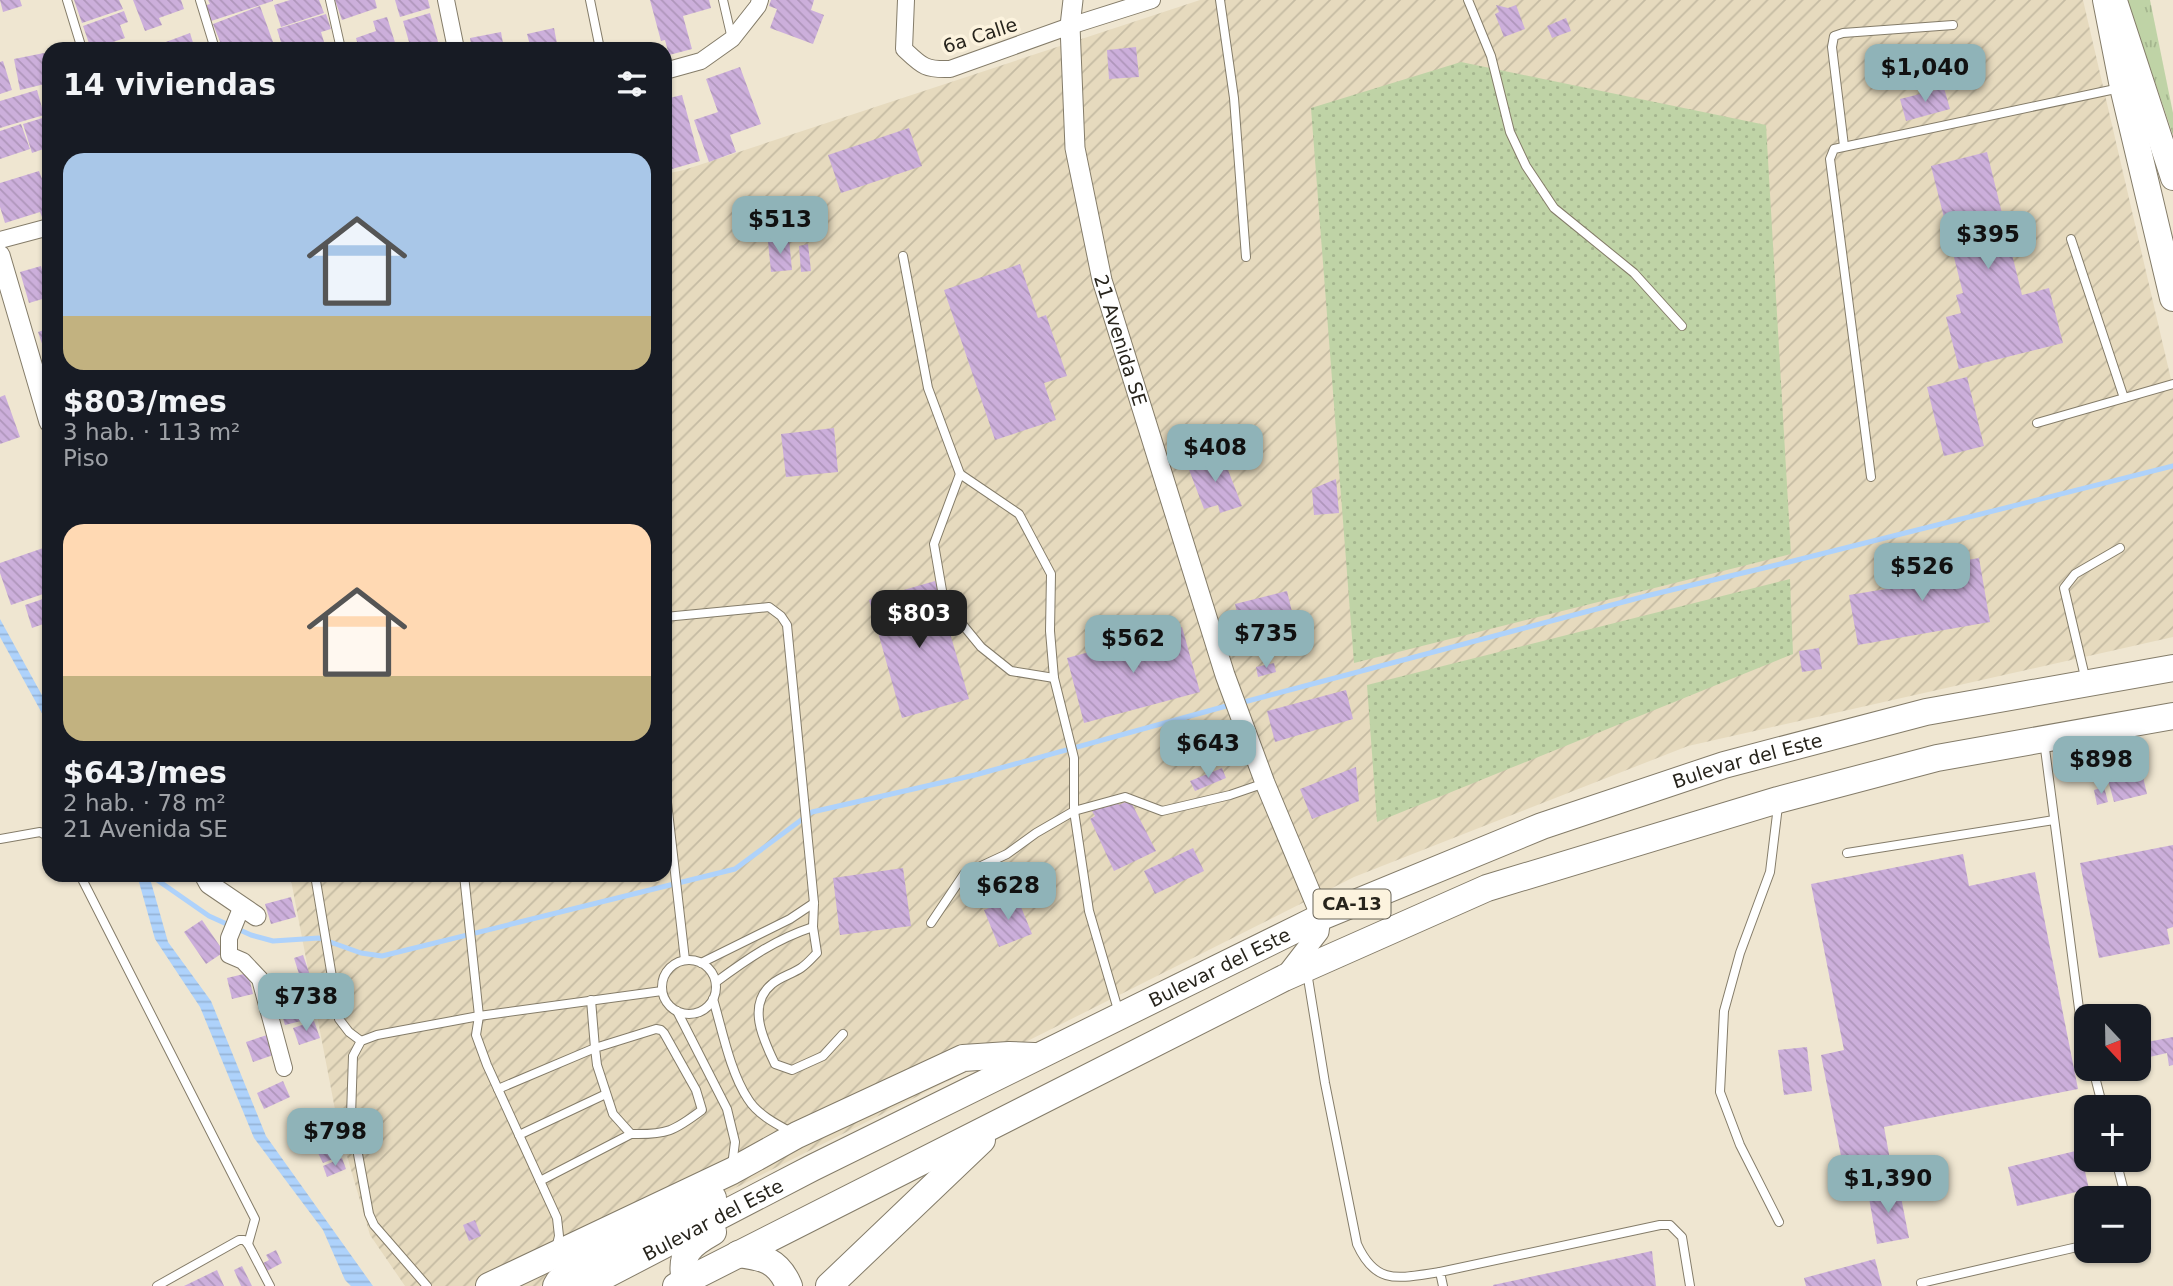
<!DOCTYPE html>
<html lang="es">
<head>
<meta charset="utf-8">
<style>
  body { margin:0; font-family:"DejaVu Sans",sans-serif; background:#242831; color:#f1f3f6; height:100vh; display:flex; flex-direction:column; font-size:26px; white-space:nowrap }
  * { box-sizing:border-box; margin:0 }
  p { font-size:23px; color:#9ea1a6 }
  .icon { flex:none; width:38px; height:38px; fill:none; stroke:currentColor; stroke-width:2; stroke-linecap:round; stroke-linejoin:round }
  .map { position:relative; flex:1; overflow:hidden }
  .drawer { position:absolute; left:42px; top:42px; width:630px; height:840px; display:flex; flex-direction:column; background:#171b24; border-radius:21px; box-shadow:0 2px 5px #0004 }
  .drawer>* { flex:none }
  .needle { width:46px; rotate:158deg }
  .buttons { position:absolute; left:2074px; top:1004px; display:grid; gap:14px }
  .buttons a { display:grid; place-items:center; width:77px; height:77px; border-radius:14px; background:#171b24; box-shadow:0 2px 5px #0004; font-size:35px }
  .price { position:absolute; translate:-50% -60px; padding:0 16px; border-radius:14px; background:#8fb3b8; color:#111; font-size:23px; line-height:46px; filter:drop-shadow(0 2px 4px #0008) }
  .price::after { content:''; position:absolute; left:50%; top:42px; width:21px; height:16px; margin-left:-10px; background:inherit; clip-path:polygon(0 0,100% 0,50% 100%) }
  .price.active { background:#222; color:#fff }
  ul { padding:0; list-style:none }
  li { display:grid; align-content:center; gap:14px; height:371px; padding:0 21px }
  li span { display:grid; place-items:center; height:217px; border-radius:21px; color:#555 }
  li>.icon { margin-inline-start:auto }
  span .icon { width:126px; height:126px; fill:#fffc; stroke-width:1 }
  li b { font-size:30px }
  h2 { display:flex; justify-content:space-between; align-items:center; height:84px; padding:0 21px; font-size:30px }
  .map>svg:first-child { display:block }
  .industrial { fill:url(#industrial-furrows) }
  .grass { fill:url(#grass-dots) }
  .park { fill:url(#park-tufts) }
  .water { fill:url(#water-rules) }
  .lines { fill:none; stroke-linecap:round; stroke-linejoin:round }
  .stream { stroke:#aed2fb; stroke-width:5 }
  .building { fill:url(#building-back-hatch) }
  .service-casing { stroke:#847c69; stroke-width:10 }
  .minor-casing { stroke:#847c69; stroke-width:18 }
  .tertiary-casing { stroke:#847c69; stroke-width:21 }
  .primary-casing { stroke:#847c69; stroke-width:26 }
  .trunk-casing { stroke:#847c69; stroke-width:28 }
  .service { stroke:#fff; stroke-width:8 }
  .minor { stroke:#fff; stroke-width:16 }
  .tertiary { stroke:#fff; stroke-width:19 }
  .primary { stroke:#fff; stroke-width:24 }
  .trunk { stroke:#fff; stroke-width:26 }
  .labels { text-anchor:middle; stroke-width:7; stroke-linejoin:round; paint-order:stroke }
  .shield { fill:#fcf3de; stroke:#676256; stroke-width:2 }
  .shield-label { font-size:18px; font-weight:bold; fill:#27241c }
  .street-label { font-size:19px; fill:#27241c; stroke:#fcf3de }
</style>
</head>
<body>
<div class="map">
<svg width="2173" height="1286" viewBox="0 0 2173 1286">
  <defs>
    <pattern id="industrial-furrows" width="10" height="10" patternUnits="userSpaceOnUse" patternTransform="scale(1.75)"><rect width="10" height="10" fill="#e6dabe"/><path d="M-1 1l2-2M0 10L10 0M9 11l2-2" fill="none" stroke="#c5bba3"/></pattern>
    <pattern id="grass-dots" width="8" height="8" patternUnits="userSpaceOnUse" patternTransform="scale(1.75)"><rect width="8" height="8" fill="#bfd3a6"/><path d="M2 2h.1M6 6h.1" fill="none" stroke="#a4b58e" stroke-width="1.8" stroke-linecap="round"/></pattern>
    <pattern id="park-tufts" width="24" height="20" patternUnits="userSpaceOnUse" patternTransform="scale(1.75)"><rect width="24" height="20" fill="#bfd3a6"/><path d="M3 7l-1-3M5 7V3M7 7l1-3M15 17l-1-3M17 17v-4M19 17l1-3" fill="none" stroke="#a4b58e"/></pattern>
    <pattern id="water-rules" width="6" height="5" patternUnits="userSpaceOnUse" patternTransform="scale(1.75)"><rect width="6" height="5" fill="#aed2fb"/><path d="M0 2.5h6" fill="none" stroke="#96b4d7"/></pattern>
    <pattern id="building-back-hatch" width="6" height="6" patternUnits="userSpaceOnUse" patternTransform="scale(1.75)"><rect width="6" height="6" fill="#ccafdb"/><path d="M-1 5l2 2M0 0l6 6M5-1l2 2" fill="none" stroke="#af96bb"/></pattern>
  </defs>
  <rect width="100%" height="100%" fill="#efe6d1"/>
  <!-- industrial -->
  <path class="industrial" d="M1200,0H2083L2173,388V637L1688,746L1354,877L540,1286H405L370,1235L338,1125L290,875H665V174L684,170Z"/>
  <!-- grass -->
  <g class="grass">
    <path d="M1461,62L1766,125L1791,554L1354,663L1311,108Z"/>
    <path d="M1790,579L1793,654L1377,822L1367,685Z"/>
  </g>
  <!-- park -->
  <path class="park" d="M2127,0H2150L2173,113V135Z"/>
  <!-- water -->
  <g class="water">
    <path d="M0,619L49,708V726L0,637Z"/>
    <path d="M137,875H149L168,942L211,1001L266,1136L373,1286H351L345,1280L323,1230L254,1138L200,1007L155,939Z"/>
  </g>
  <g class="lines">
    <!-- stream -->
    <g class="stream">
      <path d="M1240,703L1646,596L1789,562L2173,466"/>
      <path d="M150,875L209,916L251,935L273,941L319,938L361,953L382,956L735,869L812,812L975,775L1230,705"/>
    </g>
  </g>
  <!-- building -->
  <g class="building">
    <path d="M0,0H20L22,6L3,12Z"/>
    <path d="M74,0H119L123,9L82,23Z"/>
    <path d="M133,0H181L184,9L159,18L162,25L145,31Z"/>
    <path d="M208,0H273V1L208,22L203,6L210,4Z"/>
    <path d="M290,0H319L324,13L281,27L274,5Z"/>
    <path d="M335,0H375L377,8L342,20Z"/>
    <path d="M395,0H428L430,8L400,17Z"/>
    <path d="M650,0H709L711,8L683,16L692,49L669,55L665,40L661,41Z"/>
    <path d="M771,0H814L811,10L824,15L813,44L770,28L777,9L769,6Z"/>
    <path d="M1496,5L1508,8L1516,5L1525,29L1504,37L1495,14L1499,12Z"/>
    <path d="M260,6L273,42L255,49H247L245,43L239,45L241,49H223L213,24Z"/>
    <path d="M124,11L128,22L120,25L125,38L107,44L109,49H91L83,26Z"/>
    <path d="M430,13L440,49H411L403,21Z"/>
    <path d="M326,14L331,29L321,32L324,42L300,49H283L277,29Z"/>
    <path d="M387,17L397,49H359L356,38L376,31L373,21Z"/>
    <path d="M1566,18L1571,31L1552,38L1547,26Z"/>
    <path d="M554,28L558,49H531L527,34Z"/>
    <path d="M501,32L504,49H472L470,38Z"/>
    <path d="M190,33L195,49H147Z"/>
    <path d="M1136,47L1139,77L1109,79L1107,50Z"/>
    <path d="M49,52V83L20,90L14,59Z"/>
    <path d="M3,61L12,90L0,94V62Z"/>
    <path d="M740,67L761,124L730,135L736,152L709,162L694,120L718,112L706,79Z"/>
    <path d="M1944,88L1950,109L1906,121L1900,99Z"/>
    <path d="M37,90L44,115L0,128V101Z"/>
    <path d="M682,95L700,161L665,171V99Z"/>
    <path d="M49,116V147L32,153L23,124Z"/>
    <path d="M21,124L30,149L0,159V131Z"/>
    <path d="M909,128L922,166L841,193L828,155Z"/>
    <path d="M1987,152L2022,295L2049,288L2063,343L1959,369L1946,317L1961,313L1956,295L1963,293L1931,166Z"/>
    <path d="M39,171L49,197V215L42,217L40,212L5,223L0,207V183Z"/>
    <path d="M789,239L792,270L771,272L768,241Z"/>
    <path d="M808,244L811,271L801,272L799,246Z"/>
    <path d="M1020,264L1038,318L1046,315L1067,376L1044,383L1056,420L995,440L944,290Z"/>
    <path d="M41,266L49,297L29,303L20,272Z"/>
    <path d="M49,328V364L38,332Z"/>
    <path d="M1967,377L1984,446L1944,456L1927,387Z"/>
    <path d="M5,395L20,437L0,444V397Z"/>
    <path d="M834,428L838,472L786,477L781,434Z"/>
    <path d="M1221,452L1242,506L1220,513L1218,505L1204,509L1188,467Z"/>
    <path d="M1336,479L1339,513L1314,515L1312,489Z"/>
    <path d="M49,546V592L11,605L0,573V563Z"/>
    <path d="M1979,558L1990,622L1858,645L1849,595L1892,588L1889,574Z"/>
    <path d="M935,581L969,699L902,718L869,600Z"/>
    <path d="M1287,591L1292,612L1240,625L1235,604Z"/>
    <path d="M49,597V622L32,628L25,605Z"/>
    <path d="M1182,627L1200,692L1084,723L1067,658Z"/>
    <path d="M1819,648L1822,669L1802,672L1799,651Z"/>
    <path d="M1274,663L1276,672L1258,677L1256,667Z"/>
    <path d="M1346,690L1353,719L1275,742L1267,711Z"/>
    <path d="M1356,767L1359,801L1312,819L1300,789Z"/>
    <path d="M1222,768L1226,778L1195,791L1190,781Z"/>
    <path d="M2142,773L2147,794L2114,802L2108,780Z"/>
    <path d="M2104,787L2108,802L2097,805L2094,790Z"/>
    <path d="M1116,800L1119,805L1130,800L1156,851L1114,871L1090,819L1095,816L1092,811Z"/>
    <path d="M2173,845V927L2167,929L2170,944L2099,958L2080,863Z"/>
    <path d="M1193,848L1204,871L1155,894L1144,871Z"/>
    <path d="M1963,854L1969,886L2035,872L2078,1089L1884,1127L1893,1176L1869,1180L1866,1162L1843,1166L1821,1055L1844,1050L1811,884Z"/>
    <path d="M903,868L911,926L840,935L833,878Z"/>
    <path d="M291,897L296,917L271,924L265,904Z"/>
    <path d="M1017,897L1032,934L999,947L984,910Z"/>
    <path d="M202,920L224,952L206,964L184,932Z"/>
    <path d="M303,955L314,987L289,995L283,979L299,974L294,958Z"/>
    <path d="M248,973L253,994L232,999L227,978Z"/>
    <path d="M311,992L314,1004L286,1011L283,999Z"/>
    <path d="M314,1007L317,1017L285,1025L282,1015Z"/>
    <path d="M314,1021L320,1038L299,1045L293,1028Z"/>
    <path d="M270,1034L276,1054L253,1062L246,1042Z"/>
    <path d="M2173,1037V1065L2169,1066L2167,1053L2145,1058L2142,1043Z"/>
    <path d="M1807,1047L1812,1091L1784,1095L1778,1050Z"/>
    <path d="M283,1081L290,1097L264,1109L257,1093Z"/>
    <path d="M327,1109L330,1119L313,1126L309,1116Z"/>
    <path d="M333,1121L337,1131H334L337,1140L308,1151L301,1133Z"/>
    <path d="M338,1143L343,1155L323,1163L317,1151Z"/>
    <path d="M2080,1150L2089,1189L2017,1206L2008,1167Z"/>
    <path d="M342,1158L346,1169L327,1177L323,1166Z"/>
    <path d="M1899,1187L1909,1238L1877,1244L1868,1192Z"/>
    <path d="M475,1220L481,1236L469,1241L463,1225Z"/>
    <path d="M276,1250L282,1263L267,1271L263,1263L269,1260L266,1255Z"/>
    <path d="M1652,1251L1656,1286H1493V1285Z"/>
    <path d="M1875,1259L1882,1286H1806L1804,1278Z"/>
    <path d="M242,1266L252,1286H241L234,1270Z"/>
    <path d="M217,1270L224,1286H184Z"/>
  </g>
  <g class="lines">
    <defs>
      <g id="service">
        <path d="M67,0L82,49"/>
        <path d="M200,0L215,49"/>
        <path d="M330,0L341,49"/>
        <path d="M590,0L600,49"/>
        <path d="M723,0L732,39"/>
        <path d="M1220,0L1234,98L1246,257"/>
        <path d="M1468,0L1491,56L1510,132L1526,166L1554,208L1634,273L1682,326"/>
        <path d="M1844,146L1832,47L1834,36L1843,33L1953,25"/>
        <path d="M2071,239L2124,398"/>
        <path d="M903,256L928,388L960,474L1019,514L1051,574L1050,631L1054,678L1074,758V811L1089,911L1119,1013"/>
        <path d="M2037,423L2173,384"/>
        <path d="M960,474L934,544L944,602L981,647L1011,671L1054,678"/>
        <path d="M1871,477L1830,159L1834,149L2120,88"/>
        <path d="M665,617L769,607L781,616L787,625L814,903L813,927L817,953C812,958 807,964 801,968C792,974 780,977 772,984C746,1005 764,1041 775,1064L792,1070L823,1056L843,1034"/>
        <path d="M2086,681L2064,588L2075,574L2120,548"/>
        <path d="M2044,741L2081,1024L2086,1042"/>
        <path d="M665,785L685,960"/>
        <path d="M1778,806L1770,872L1740,953L1724,1011L1720,1092L1740,1145L1779,1222"/>
        <path d="M0,839L40,832L49,837"/>
        <path d="M1847,853L2054,820"/>
        <path d="M80,875L255,1219L248,1244"/>
        <path d="M315,875L339,1019L349,1032L361,1041"/>
        <path d="M464,875L479,1016L476,1035L487,1065L557,1218L559,1236L556,1249"/>
        <path d="M931,923L964,874L1007,854L1036,833L1074,811L1125,797L1162,811L1230,795L1265,783"/>
        <circle cx="689" cy="987" r="27"/>
        <path d="M701,963L790,919L814,903"/>
        <path d="M1307,972L1325,1083L1357,1244C1376,1286 1398,1278 1440,1272"/>
        <path d="M716,982C747,959 776,939 813,927"/>
        <path d="M713,999C722,1029 730,1072 748,1099C757,1114 776,1124 791,1132"/>
        <path d="M677,1011L727,1109L735,1142L732,1166"/>
        <path d="M656,1029L661,1030L664,1033L696,1090L702,1110C674,1131 667,1135 631,1134L613,1114L597,1065L595,1048Z"/>
        <path d="M2093,1069L2103,1108"/>
        <path d="M498,1089L595,1048L591,1000"/>
        <path d="M519,1135L606,1094"/>
        <path d="M2116,1160L2126,1199"/>
        <path d="M540,1181L631,1134"/>
        <path d="M1921,1283L2086,1245"/>
        <path d="M157,1286L239,1240H244L248,1244L270,1286"/>
        <path d="M427,1286L374,1225L369,1214L351,1116L353,1056L361,1041L377,1035L479,1016L662,991"/>
        <path d="M1443,1286L1440,1272L1660,1225H1670L1682,1237L1690,1286"/>
      </g>
      <g id="minor">
        <path d="M446,0L456,49"/>
        <path d="M906,0L904,49C922,66 925,70 950,69L1070,26L1152,0"/>
        <path d="M665,71L701,61L732,39L758,6L760,0"/>
        <path d="M0,240L49,227"/>
        <path d="M242,906L229,938V955L243,961L260,979L284,1068"/>
      </g>
      <g id="tertiary">
        <path id="s1" d="M1073,0L1070,26L1075,148L1102,280L1225,675L1265,783L1321,917L1319,932L1285,976"/>
        <path d="M0,255L49,422"/>
        <path d="M204,875L209,884L256,916"/>
      </g>
      <path id="primary" d="M2116,4L2173,178"/>
      <g id="trunk">
        <path d="M2106,0L2123,87L2173,298"/>
        <path d="M738,1254C763,1257 778,1260 789,1286"/>
        <path d="M685,1281C679,1253 690,1245 713,1232"/>
        <path d="M489,1286L732,1171L797,1135L963,1058L1009,1055L1034,1056"/>
        <path d="M556,1286L559,1281L713,1198"/>
        <path id="s2" d="M585,1286L812,1168L1321,917L1542,826L1724,765L1926,712L2173,668"/>
        <path d="M676,1286L1284,978L1487,888L1778,800L1937,758L2173,716"/>
        <path d="M829,1286L982,1140"/>
      </g>
    </defs>
    <!-- service casing -->
    <use href="#service" class="service-casing"/>
    <!-- minor casing -->
    <use href="#minor" class="minor-casing"/>
    <!-- tertiary casing -->
    <use href="#tertiary" class="tertiary-casing"/>
    <!-- primary casing -->
    <use href="#primary" class="primary-casing"/>
    <!-- trunk casing -->
    <use href="#trunk" class="trunk-casing"/>
    <!-- service -->
    <use href="#service" class="service"/>
    <!-- minor -->
    <use href="#minor" class="minor"/>
    <!-- tertiary -->
    <use href="#tertiary" class="tertiary"/>
    <!-- primary -->
    <use href="#primary" class="primary"/>
    <!-- trunk -->
    <use href="#trunk" class="trunk"/>
  </g>
  <g class="labels">
    <!-- shield labels -->
    <rect class="shield" x="1313.5" y="889.5" width="77" height="29" rx="5"/>
    <g class="shield-label">
      <text x="1352" y="910">CA-13</text>
    </g>
    <!-- street labels -->
    <g class="street-label">
      <text transform="translate(980 35) rotate(-18)" y="7">6a Calle</text>
      <text dy="7" stroke="none"><textPath href="#s1" startOffset="346">21 Avenida SE</textPath></text>
      <text dy="7" stroke="none"><textPath href="#s2" startOffset="1278">Bulevar del Este</textPath></text>
      <text dy="7" stroke="none"><textPath href="#s2" startOffset="710">Bulevar del Este</textPath></text>
      <text dy="7" stroke="none"><textPath href="#s2" startOffset="144">Bulevar del Este</textPath></text>
    </g>
  </g>
</svg>
<div class="buttons">
<a><svg class="needle" viewBox="-14 -14 28 28"><path d="M0-13l5 13h-10z" fill="#e53935"/><path d="M0 13l5-13h-10z" fill="#9ea1a6"/></svg></a>
<a>+</a>
<a>−</a>
</div>
<b class="price" style="left:1925px;top:104px">$1,040</b>
<b class="price" style="left:780px;top:256px">$513</b>
<b class="price" style="left:1988px;top:271px">$395</b>
<b class="price" style="left:1215px;top:484px">$408</b>
<b class="price" style="left:1922px;top:603px">$526</b>
<b class="price active" style="left:919px;top:650px">$803</b>
<b class="price" style="left:1266px;top:670px">$735</b>
<b class="price" style="left:1133px;top:675px">$562</b>
<b class="price" style="left:1208px;top:780px">$643</b>
<b class="price" style="left:2101px;top:796px">$898</b>
<b class="price" style="left:1008px;top:922px">$628</b>
<b class="price" style="left:306px;top:1033px">$738</b>
<b class="price" style="left:335px;top:1168px">$798</b>
<b class="price" style="left:1888px;top:1215px">$1,390</b>
<section class="drawer">
<h2>14 viviendas<svg class="icon" aria-label="filters" viewBox="0 0 24 24"><path d="M4 7h16M4 17h16"/><circle cx="9" cy="7" r="2"/><circle cx="15" cy="17" r="2"/></svg></h2>
<ul>
<li><span style="background:linear-gradient(#a9c7e8 75%,#c2b280 0)"><svg class="icon" aria-label="home" viewBox="0 0 24 24"><path d="M3 11l9-7 9 7M6 9v11h12V9"/></svg></span><div><b>$803/mes</b><p>3 hab. · 113 m²</p><p>Piso</p></div></li>
<li><span style="background:linear-gradient(#ffd9b3 70%,#c2b280 0)"><svg class="icon" aria-label="home" viewBox="0 0 24 24"><path d="M3 11l9-7 9 7M6 9v11h12V9"/></svg></span><div><b>$643/mes</b><p>2 hab. · 78 m²</p><p>21 Avenida SE</p></div></li>
</ul>
</section>
</div>
</body>
</html>
